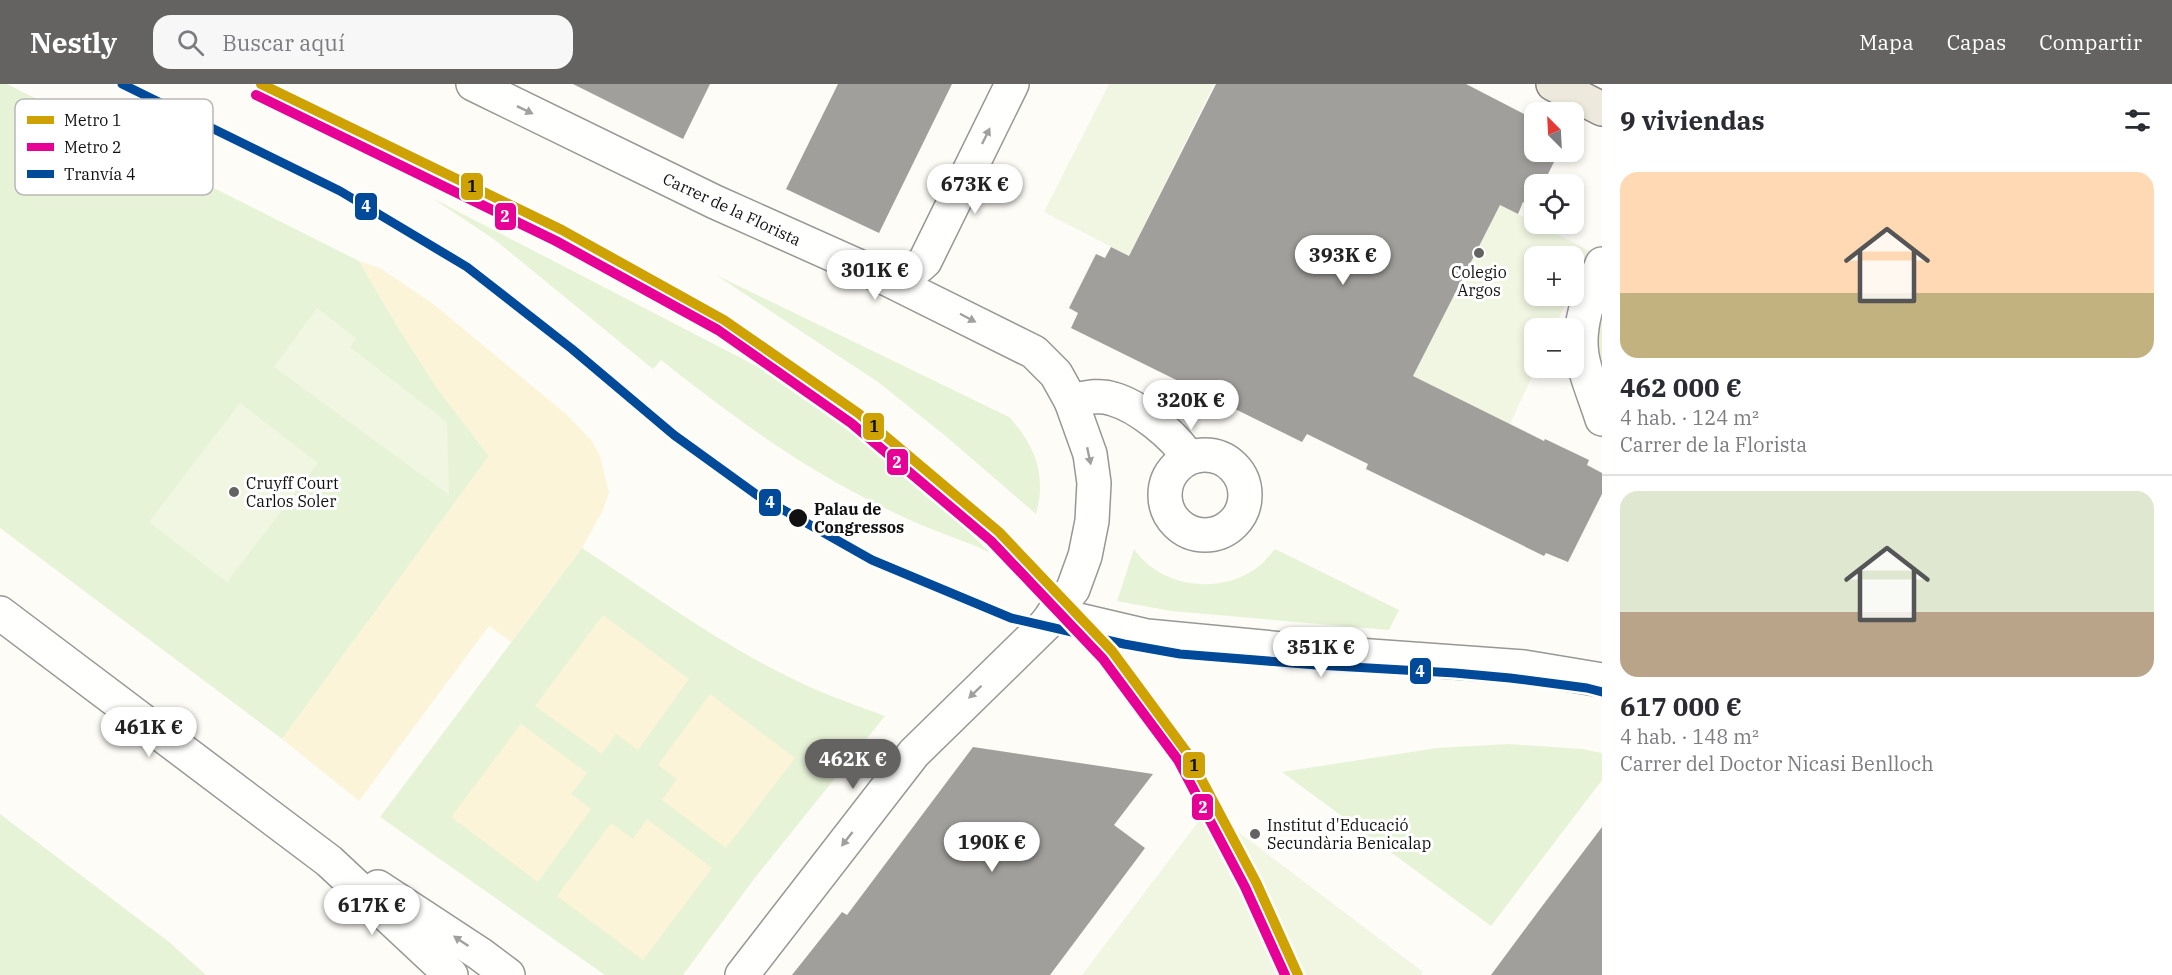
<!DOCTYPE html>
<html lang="es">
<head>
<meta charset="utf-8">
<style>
  body { margin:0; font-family:"IBM Plex Serif",serif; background:#f7f7f7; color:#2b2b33; height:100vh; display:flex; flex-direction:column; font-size:22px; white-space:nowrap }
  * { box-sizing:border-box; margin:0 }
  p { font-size:20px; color:#7c7c81 }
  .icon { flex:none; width:33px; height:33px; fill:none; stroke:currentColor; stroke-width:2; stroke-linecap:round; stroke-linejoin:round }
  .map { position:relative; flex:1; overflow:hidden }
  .side { display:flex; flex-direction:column; background:#fff; width:570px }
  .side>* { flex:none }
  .needle { width:39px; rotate:336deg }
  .fabs { position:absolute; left:1524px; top:18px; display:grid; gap:12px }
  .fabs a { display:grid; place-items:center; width:60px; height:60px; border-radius:12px; background:#fff; box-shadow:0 3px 9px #0003; font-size:30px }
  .price { position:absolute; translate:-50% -51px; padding:0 14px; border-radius:21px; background:#fff; color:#222; font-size:20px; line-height:39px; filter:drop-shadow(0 2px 3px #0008) }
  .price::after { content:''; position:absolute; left:50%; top:36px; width:18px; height:14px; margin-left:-9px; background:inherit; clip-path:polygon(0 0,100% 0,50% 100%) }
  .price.active { background:#646362; color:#fff }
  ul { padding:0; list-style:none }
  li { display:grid; align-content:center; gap:12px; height:318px; padding:0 18px }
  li+li { border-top:2px solid #e1e1e2 }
  li span { display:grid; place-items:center; height:186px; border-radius:18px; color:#555 }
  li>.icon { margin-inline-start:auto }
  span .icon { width:108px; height:108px; fill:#fffc; stroke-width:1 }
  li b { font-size:26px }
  h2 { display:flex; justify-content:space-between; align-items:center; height:72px; padding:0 18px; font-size:26px }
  header { display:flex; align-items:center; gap:36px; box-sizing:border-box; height:84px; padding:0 30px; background:#646362; color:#fff }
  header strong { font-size:28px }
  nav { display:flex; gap:33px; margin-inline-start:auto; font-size:21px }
  .search { width:420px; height:54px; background:#f7f7f7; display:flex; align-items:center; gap:15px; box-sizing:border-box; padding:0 21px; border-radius:18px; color:#7c7c81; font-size:22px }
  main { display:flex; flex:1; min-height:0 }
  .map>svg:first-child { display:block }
  .green { fill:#e7f3d7 }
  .sand { fill:#fcf4d9 }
  .pitch { fill:#f0f6e1 }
  .building { fill:#a19f9c }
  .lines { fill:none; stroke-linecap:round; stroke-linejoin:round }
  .minor-casing { stroke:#979795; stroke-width:36 }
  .major-casing { stroke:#858482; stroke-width:36 }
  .minor { stroke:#fffffe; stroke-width:33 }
  .major { stroke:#ede9dc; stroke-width:33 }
  .tram-1-casing { stroke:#fff; stroke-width:14 }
  .tram-1 { stroke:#004a99; stroke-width:9 }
  .metro-1-casing { stroke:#fff; stroke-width:15 }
  .metro-2-casing { stroke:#fff; stroke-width:15 }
  .metro-1 { stroke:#cea203; stroke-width:10 }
  .metro-2 { stroke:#e70095; stroke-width:10 }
  .oneway { fill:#a0a09f }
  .poi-dot { fill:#646362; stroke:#fff; stroke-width:2 }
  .stop-dot { fill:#111; stroke:#fff; stroke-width:2 }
  .labels { text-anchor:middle; stroke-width:6; stroke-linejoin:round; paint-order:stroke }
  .street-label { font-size:16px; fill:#111; stroke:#fff }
  .poi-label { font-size:16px; fill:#111; stroke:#fff; text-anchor:start }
  .stop-label { font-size:16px; font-weight:bold; fill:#111; stroke:#fff; text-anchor:start }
  .key { fill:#fff; stroke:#b8b8b8; stroke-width:1.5 }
  .key-label { font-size:16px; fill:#111 }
  .line-badge { stroke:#fff; stroke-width:2 }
  .badge-label { font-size:16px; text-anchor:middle; font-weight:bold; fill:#fff }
  .pale-badge-label { font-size:16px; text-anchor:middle; font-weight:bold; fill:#111 }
</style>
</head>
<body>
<header>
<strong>Nestly</strong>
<div class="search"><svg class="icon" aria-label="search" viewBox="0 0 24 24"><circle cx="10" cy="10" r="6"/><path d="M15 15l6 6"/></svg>Buscar aquí</div>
<nav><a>Mapa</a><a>Capas</a><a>Compartir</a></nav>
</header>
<main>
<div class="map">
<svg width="1602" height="891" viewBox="0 0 1602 891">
  <rect width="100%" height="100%" fill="#fdfcf7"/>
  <!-- green -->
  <g class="green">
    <path d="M0,0H7L359,177L396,240L437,304L489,372L282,655L0,444Z"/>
    <path d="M432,114L762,285L852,348L924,402L990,469C975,461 960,456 944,450C918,440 893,429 869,416C793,378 727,328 661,276L653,285L495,156Z"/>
    <path d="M716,191L1009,333C1035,361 1047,391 1036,430L948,354L878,298Z"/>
    <path d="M1602,238V324L1591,257Z"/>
    <path d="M582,464C646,506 710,553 779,588C813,606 849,619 885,632L754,795L683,891H605L380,733Z"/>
    <path d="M1134,465C1160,503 1218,511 1255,485C1263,480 1269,472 1275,465L1399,526L1389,546L1171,527L1117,517Z"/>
    <path d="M1509,660L1582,665L1602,669V696L1491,842L1282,688L1437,664Z"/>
    <path d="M0,730L169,858L206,891H0Z"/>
  </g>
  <!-- sand -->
  <g class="sand">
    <path d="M359,177L380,184L432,219L566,330L591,356L600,372L609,409L602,428L582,464L511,558L489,542L359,717L282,655L489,372L437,304L396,240Z"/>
    <path d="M603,531L689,595L638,666L616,650L602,670L535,622Z"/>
    <path d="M710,610L795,674L726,764L662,716L677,695L658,681Z"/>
    <path d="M521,640L587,689L571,710L591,725L538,798L451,733Z"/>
    <path d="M647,735L712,784L643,876L557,812L611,739L633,755Z"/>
  </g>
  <!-- pitch -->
  <g class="pitch">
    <path d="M1109,0H1214L1129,172L1044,128Z"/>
    <path d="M1500,121L1590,167L1574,202V172H1534V212H1569L1554,244H1534L1536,284L1510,340L1413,292Z"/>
    <path d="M317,224L356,254L350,263L447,338L449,411L274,283Z"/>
    <path d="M240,319L318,379L227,498L149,438Z"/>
    <path d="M1208,725L1423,888L1421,891H1082Z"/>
  </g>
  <!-- building -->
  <g class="building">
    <path d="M573,0H710L683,55Z"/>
    <path d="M838,0H952L879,149L786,105Z"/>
    <path d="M1216,0H1466L1534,35V68H1559L1543,100H1534V117L1532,122L1523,118L1518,130L1500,121L1413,292L1544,357L1545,355L1589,376L1587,381L1602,389V410L1568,478L1546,469L1544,472L1465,433L1366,385L1368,380L1307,350L1302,358L1071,244L1078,229L1069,224L1096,170L1105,174L1111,163L1129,172Z"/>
    <path d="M973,663L1153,690L1114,741L1145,764L1050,891H792L842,828L847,831Z"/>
    <path d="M1602,743V891H1491L1540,825Z"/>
  </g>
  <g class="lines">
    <defs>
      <g id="minor">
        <path d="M473,0L715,118L885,194L1034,268L1056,290L1071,317L1090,370L1094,399L1092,437L1085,472L1073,505L1045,541L914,669L742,891"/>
        <path d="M1602,180C1591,208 1577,240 1582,271C1585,291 1596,315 1602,335"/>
        <path d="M885,194C902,192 912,190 925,177L1012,0"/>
        <path d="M1071,317C1085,314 1099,310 1113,315C1138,322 1176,352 1188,374"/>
        <circle cx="1205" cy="411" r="40"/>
        <path d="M0,529L329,777L451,891"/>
        <path d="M1053,530L1147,552L1315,568L1524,583L1602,596"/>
        <path d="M378,803L480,870L508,891"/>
      </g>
      <path id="major" d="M1553,0L1602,25"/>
    </defs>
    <!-- minor casing -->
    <use href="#minor" class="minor-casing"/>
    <!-- major casing -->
    <use href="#major" class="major-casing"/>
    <!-- minor -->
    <use href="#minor" class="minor"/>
    <!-- major -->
    <use href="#major" class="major"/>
    <defs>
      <path id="tram-1" d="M122,0L340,107L467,183L572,265L674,351L757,411L872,476L1011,534L1124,560L1180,570L1317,581L1455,589L1510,594L1587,604L1602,608"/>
    </defs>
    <!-- tram-1 casing -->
    <use href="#tram-1" class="tram-1-casing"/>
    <!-- tram-1 -->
    <use href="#tram-1" class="tram-1"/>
    <defs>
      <path id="metro-1" d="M261,0L562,146L724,236L858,329L999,448L1112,567L1188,670L1256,798L1298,891"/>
      <path id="metro-2" d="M256,11L556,157L718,246L851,339L991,457L1103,575L1178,676L1245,803L1285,891"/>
    </defs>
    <!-- metro-1 casing -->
    <use href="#metro-1" class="metro-1-casing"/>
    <!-- metro-2 casing -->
    <use href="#metro-2" class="metro-2-casing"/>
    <!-- metro-1 -->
    <use href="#metro-1" class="metro-1"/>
    <!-- metro-2 -->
    <use href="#metro-2" class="metro-2"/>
  </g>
  <!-- one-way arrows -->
  <defs><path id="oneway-solid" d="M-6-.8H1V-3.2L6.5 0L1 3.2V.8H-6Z" transform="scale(1.5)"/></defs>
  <g class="oneway">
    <use href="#oneway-solid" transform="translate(525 26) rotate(26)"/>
    <use href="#oneway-solid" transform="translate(986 52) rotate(-64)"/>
    <use href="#oneway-solid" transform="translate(968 234) rotate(28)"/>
    <use href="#oneway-solid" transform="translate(1089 372) rotate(78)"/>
    <use href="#oneway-solid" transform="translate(975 608) rotate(136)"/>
    <use href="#oneway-solid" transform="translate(847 755) rotate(128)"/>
    <use href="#oneway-solid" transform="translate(461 857) rotate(-146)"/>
  </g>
  <!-- markers -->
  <g class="poi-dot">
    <circle cx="1479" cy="169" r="6"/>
    <circle cx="234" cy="408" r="6"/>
    <circle cx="1255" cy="750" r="6"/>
  </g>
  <circle class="stop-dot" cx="798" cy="434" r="10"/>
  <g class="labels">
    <!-- street labels -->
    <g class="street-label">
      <text transform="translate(732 125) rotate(25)" y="6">Carrer de la Florista</text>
    </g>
    <!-- poi labels -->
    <g class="poi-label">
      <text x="1479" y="194" text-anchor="middle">Colegio<tspan x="1479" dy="18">Argos</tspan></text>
      <text x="246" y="405">Cruyff Court<tspan x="246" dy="18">Carlos Soler</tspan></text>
      <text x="1267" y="747">Institut d'Educació<tspan x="1267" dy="18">Secundària Benicalap</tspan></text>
    </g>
    <!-- stop labels -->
    <g class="stop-label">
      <text x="814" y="431">Palau de<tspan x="814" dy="18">Congressos</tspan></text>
    </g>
  </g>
  <!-- legend -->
  <rect x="15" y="15" width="198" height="96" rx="9" class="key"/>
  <rect x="27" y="32" width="27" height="8" fill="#cea203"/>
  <rect x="27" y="59" width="27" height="8" fill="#e70095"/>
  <rect x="27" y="86" width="27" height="8" fill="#004a99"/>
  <g class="key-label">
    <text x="64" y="42">Metro 1</text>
    <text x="64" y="69">Metro 2</text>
    <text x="64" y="96">Tranvía 4</text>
  </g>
  <g class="line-badge">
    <rect x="460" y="88" width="24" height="29" rx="6" fill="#cea203"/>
    <rect x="354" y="108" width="24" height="29" rx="6" fill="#004a99"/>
    <rect x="494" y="118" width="23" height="29" rx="6" fill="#e70095"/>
    <rect x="862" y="328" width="23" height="29" rx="6" fill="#cea203"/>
    <rect x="886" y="364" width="23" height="28" rx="6" fill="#e70095"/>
    <rect x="758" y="404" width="24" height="29" rx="6" fill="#004a99"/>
    <rect x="1409" y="573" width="23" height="28" rx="6" fill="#004a99"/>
    <rect x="1182" y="667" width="24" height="28" rx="6" fill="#cea203"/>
    <rect x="1191" y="709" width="23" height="28" rx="6" fill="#e70095"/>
  </g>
  <g class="badge-label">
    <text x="366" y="128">4</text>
    <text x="505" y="138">2</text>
    <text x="897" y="384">2</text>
    <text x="770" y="424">4</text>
    <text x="1420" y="593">4</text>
    <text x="1203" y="729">2</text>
  </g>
  <g class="pale-badge-label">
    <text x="472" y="108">1</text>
    <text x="874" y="348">1</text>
    <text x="1194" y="687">1</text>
  </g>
</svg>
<div class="fabs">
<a><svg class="needle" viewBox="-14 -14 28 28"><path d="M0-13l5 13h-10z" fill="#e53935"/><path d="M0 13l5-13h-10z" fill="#7c7c81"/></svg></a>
<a><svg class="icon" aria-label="locate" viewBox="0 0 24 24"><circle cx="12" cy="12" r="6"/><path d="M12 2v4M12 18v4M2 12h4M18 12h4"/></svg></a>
<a>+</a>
<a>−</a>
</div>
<b class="price" style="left:975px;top:131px">673K €</b>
<b class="price" style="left:1343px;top:202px">393K €</b>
<b class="price" style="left:875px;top:217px">301K €</b>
<b class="price" style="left:1191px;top:347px">320K €</b>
<b class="price" style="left:1321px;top:594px">351K €</b>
<b class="price" style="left:149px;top:674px">461K €</b>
<b class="price active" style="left:853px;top:706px">462K €</b>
<b class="price" style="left:992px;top:789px">190K €</b>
<b class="price" style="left:372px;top:852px">617K €</b>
</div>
<section class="side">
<h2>9 viviendas<svg class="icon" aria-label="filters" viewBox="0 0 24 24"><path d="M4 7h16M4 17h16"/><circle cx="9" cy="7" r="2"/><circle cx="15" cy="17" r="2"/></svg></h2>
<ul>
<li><span style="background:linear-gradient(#ffd9b3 65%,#c2b280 0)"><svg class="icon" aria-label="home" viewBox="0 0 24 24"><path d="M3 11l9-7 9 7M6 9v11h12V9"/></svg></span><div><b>462 000 €</b><p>4 hab. · 124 m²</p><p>Carrer de la Florista</p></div></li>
<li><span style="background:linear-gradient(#dfe7d0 65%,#b9a48a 0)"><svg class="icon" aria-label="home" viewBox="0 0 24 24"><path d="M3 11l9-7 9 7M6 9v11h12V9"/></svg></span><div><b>617 000 €</b><p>4 hab. · 148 m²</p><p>Carrer del Doctor Nicasi Benlloch</p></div></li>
</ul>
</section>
</main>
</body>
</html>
